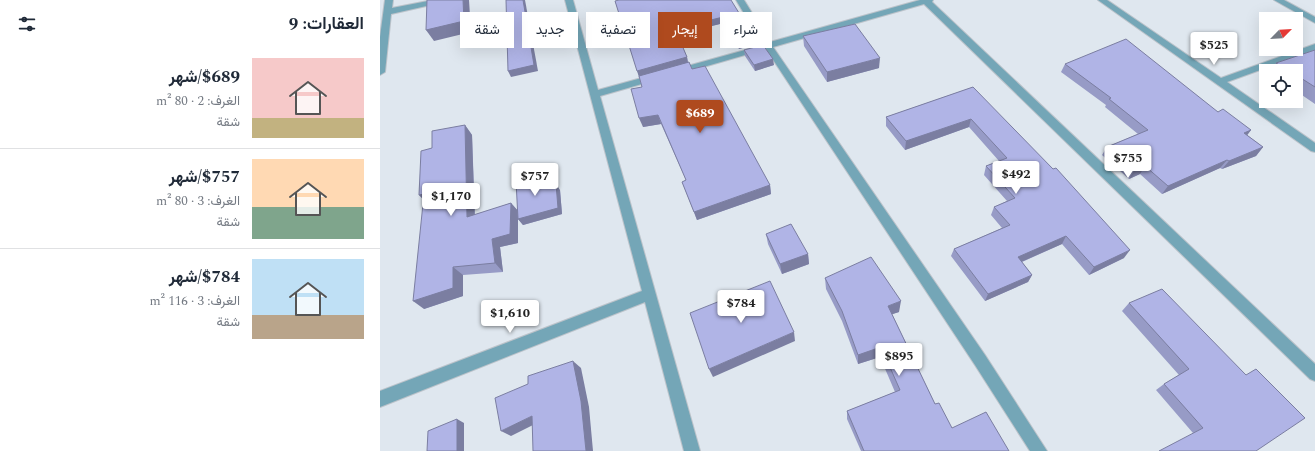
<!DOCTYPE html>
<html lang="ar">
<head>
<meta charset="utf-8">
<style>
  body { margin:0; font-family:Spectral,Vazirmatn,serif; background:#f2f2f3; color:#1f2937; direction:rtl; height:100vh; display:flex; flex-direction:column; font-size:15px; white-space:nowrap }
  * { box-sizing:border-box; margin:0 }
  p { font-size:13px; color:#747a83 }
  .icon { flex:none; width:22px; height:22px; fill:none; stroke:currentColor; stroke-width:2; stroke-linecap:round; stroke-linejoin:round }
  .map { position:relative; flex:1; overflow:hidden; direction:ltr }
  .sheet { display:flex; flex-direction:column; background:#fff; width:380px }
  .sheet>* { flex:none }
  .hud { position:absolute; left:12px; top:12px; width:380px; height:36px; direction:rtl; display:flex; gap:8px }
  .needle { width:26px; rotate:66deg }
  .tools { position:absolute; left:879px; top:12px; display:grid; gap:8px }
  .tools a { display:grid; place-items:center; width:44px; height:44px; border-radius:0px; background:#fff; box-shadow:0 4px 16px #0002; font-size:20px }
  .price { position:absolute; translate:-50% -34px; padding:0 9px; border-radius:4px; background:#fff; color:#222; font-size:13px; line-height:26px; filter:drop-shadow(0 1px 2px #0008) }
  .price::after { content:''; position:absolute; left:50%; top:24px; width:12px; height:9px; margin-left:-6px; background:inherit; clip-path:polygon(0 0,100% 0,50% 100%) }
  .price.active { background:#af4a1e; color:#fff }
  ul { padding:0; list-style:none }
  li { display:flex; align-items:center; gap:12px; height:100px; padding:0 16px }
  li+li { border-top:1px solid #e0e1e3 }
  li span { display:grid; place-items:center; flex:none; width:112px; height:80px; border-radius:0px; color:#555 }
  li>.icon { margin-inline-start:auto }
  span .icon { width:48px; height:48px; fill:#fffc; stroke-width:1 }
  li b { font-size:17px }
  h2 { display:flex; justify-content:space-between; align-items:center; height:48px; padding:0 16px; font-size:17px }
  .pill { padding:0 14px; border-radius:0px; background:#fff; box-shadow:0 4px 16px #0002; font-size:14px; line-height:36px }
  .pill.active { background:#af4a1e; color:#fff }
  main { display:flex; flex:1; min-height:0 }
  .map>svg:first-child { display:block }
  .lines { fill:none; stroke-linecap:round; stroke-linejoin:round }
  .minor-casing { stroke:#bcc3ca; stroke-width:2 }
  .minor { fill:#74a6b7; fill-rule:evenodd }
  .wall { fill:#979bc6 }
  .shaded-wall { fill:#7b7ea1 }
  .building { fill:#b0b4e6; stroke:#7b7ea1 }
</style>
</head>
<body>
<main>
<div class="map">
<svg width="935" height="451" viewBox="0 0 935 451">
  <rect width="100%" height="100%" fill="#dfe7ef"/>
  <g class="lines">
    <defs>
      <g id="minor">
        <path d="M5,0H13L12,8L53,0H68L64,2L11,14L5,72L0,75V37Z"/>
        <path d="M185,0H193L218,90L276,74L281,77L279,79L220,96L320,451H304L265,302L0,407V391L262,291Z"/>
        <path d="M356,0H364L390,42L540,0H553L552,2L935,364V381L930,379L544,4L393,47L605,355L667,451H650L595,365L386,49L296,75L291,72L293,70L383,45Z"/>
        <path d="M718,0H727L841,78L935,44V50L847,82L935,143V152L931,151Z"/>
        <path d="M894,0H904L935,17V23Z"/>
      </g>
    </defs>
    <!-- minor casing -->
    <use href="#minor" class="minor-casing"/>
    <!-- minor -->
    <use href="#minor" class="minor"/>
  </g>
  <!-- wall -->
  <g class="wall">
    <path d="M235,1L360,18L379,37L380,43L359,49L345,28L344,23L297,34L307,57L308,63L390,185L391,194L317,220L302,182L306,180L281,124L263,127L262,87L259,76Z"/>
    <path d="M423,36L499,68L447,82L424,46Z"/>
    <path d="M364,50L394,65L375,71L365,56Z"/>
    <path d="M935,50V104L916,91V71H890L896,63Z"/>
    <path d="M685,64L838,112L871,130L867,135L883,147L876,156L842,169L840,168L782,194L760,174L749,179L722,155L727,147L758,134L725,107L726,105L681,72Z"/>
    <path d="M593,87L744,258L709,275L682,244L642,262L652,275L648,282L605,301L571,256L574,249L622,228L611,215L614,207L627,201L604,175L606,166L619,161L589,127L525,150L506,126V117Z"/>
    <path d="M85,125L92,135L95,215L131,203L138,211L159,174L163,180L165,187L180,190L182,214L143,225L138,219V243L120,247L123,272L83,275V296L44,309V200L39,195Z"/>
    <path d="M386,234L428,254L429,264L402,274L388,244Z"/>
    <path d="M445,278L519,312L512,314L555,404L572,428L629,451H481L467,419V411L515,392L500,357L478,364L462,321L446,289Z"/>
    <path d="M749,303L866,375L925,418L813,433L776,390L784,384L799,375L742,311Z"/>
  </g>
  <!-- shaded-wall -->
  <g class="shaded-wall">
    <path d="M83,0H89L91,32L54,41L46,30Z"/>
    <path d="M143,0H145L158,71L131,77L128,71Z"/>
    <path d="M359,13L360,19L296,35L295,29Z"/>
    <path d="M379,37L380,43L359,49L358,43Z"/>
    <path d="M307,57L308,63L259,77L257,71Z"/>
    <path d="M500,58L499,68L447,82V72Z"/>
    <path d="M393,59L394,65L375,71L374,65Z"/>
    <path d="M278,115L281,124L263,127L259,118Z"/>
    <path d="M591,119L589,127L525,150L526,141Z"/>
    <path d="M85,125L92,135L95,226L87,217Z"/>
    <path d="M871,130L865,138L864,133Z"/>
    <path d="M883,147L876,156L842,169L849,161Z"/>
    <path d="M847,160L840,168L782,194L788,186Z"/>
    <path d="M765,166L760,174L749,179L754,171Z"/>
    <path d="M159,174L163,180L166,194L162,188Z"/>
    <path d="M176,184L180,190L182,214L143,225L138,219V243L120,247L123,272L115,263L112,239L131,203L139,212Z"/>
    <path d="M390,185L391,194L317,220L314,212Z"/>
    <path d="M44,194L48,204L39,195Z"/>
    <path d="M686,236L682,244L634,265L638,257Z"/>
    <path d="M750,250L744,258L709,275L714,267Z"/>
    <path d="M428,254L429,264L402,274L400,264Z"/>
    <path d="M73,267L83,275V296L44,309L33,301Z"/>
    <path d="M652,275L648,282L605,301L608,294Z"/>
    <path d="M521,301L519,312L507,316L508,306Z"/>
    <path d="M414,332L415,341L333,377L329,369Z"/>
    <path d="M501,347L500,357L478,364V355Z"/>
    <path d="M193,361L201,368L209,407L213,451H206Z"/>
    <path d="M152,416L161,421L131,436L121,431Z"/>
    <path d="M77,419L84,423V451H77Z"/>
  </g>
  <!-- building -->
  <g class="building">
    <path d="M47,0H83L84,21L46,30Z"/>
    <path d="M126,0H143L154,65L128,71Z"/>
    <path d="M239,0H351L359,13L295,29L307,57L257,71L235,1Z"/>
    <path d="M367,17L379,37L358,43L344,22Z"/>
    <path d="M475,24L500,58L447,72L423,36Z"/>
    <path d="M746,39L838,112L843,109L871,130L864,133L883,147L849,161L847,160L788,186L765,166L754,171L727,147L768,130L729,99L731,98L685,64Z"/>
    <path d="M383,45L393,59L374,65L364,50Z"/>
    <path d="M935,50V87L916,75V71H909L896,63Z"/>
    <path d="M309,62L312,69L325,66L390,185L314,212L302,182L306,180L278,115L259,118L251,89L262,87L259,76Z"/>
    <path d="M593,87L673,169L676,168L750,250L714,267L686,236L638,257L652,275L608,294L574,249L630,225L614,207L635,198L606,166L627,158L591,119L526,141L506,117Z"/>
    <path d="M85,125L87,217L131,203L130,234L112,239L115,263L73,267V288L33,301L44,194L39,195L41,151L52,148V131Z"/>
    <path d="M159,174L162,188L176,184L178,208L138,219L136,181Z"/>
    <path d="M411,224L428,254L400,264L386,234Z"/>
    <path d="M491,257L521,301L508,306L555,404L559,403L572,428L606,412L629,451H484L467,411L520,390L501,347L478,355L462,311L445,278Z"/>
    <path d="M390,281L414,332L329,369L310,313Z"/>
    <path d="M782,289L866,375L876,369L925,418L876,451H779L823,428L784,384L809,369L749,303Z"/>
    <path d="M193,361L201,401L206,451H153L152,416L121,431L115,398L148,384V376Z"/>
    <path d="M77,419V451H47L48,431Z"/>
  </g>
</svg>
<div class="tools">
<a><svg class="needle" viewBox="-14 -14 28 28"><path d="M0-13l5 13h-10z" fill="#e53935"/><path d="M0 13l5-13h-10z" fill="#747a83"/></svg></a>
<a><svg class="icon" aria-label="locate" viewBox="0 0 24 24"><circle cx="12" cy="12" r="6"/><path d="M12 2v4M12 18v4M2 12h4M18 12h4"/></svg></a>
</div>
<b class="price" style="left:834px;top:66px">$525</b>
<b class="price active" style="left:320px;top:134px">$689</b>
<b class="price" style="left:748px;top:179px">$755</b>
<b class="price" style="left:636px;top:195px">$492</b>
<b class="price" style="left:155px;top:197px">$757</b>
<b class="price" style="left:71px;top:217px">$1,170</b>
<b class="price" style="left:361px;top:324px">$784</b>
<b class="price" style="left:130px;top:334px">$1,610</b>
<b class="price" style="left:519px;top:377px">$895</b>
<div class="hud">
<a class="pill">شراء</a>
<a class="pill active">إيجار</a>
<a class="pill">تصفية</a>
<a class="pill">جديد</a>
<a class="pill">شقة</a>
</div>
</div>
<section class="sheet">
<h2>العقارات: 9<svg class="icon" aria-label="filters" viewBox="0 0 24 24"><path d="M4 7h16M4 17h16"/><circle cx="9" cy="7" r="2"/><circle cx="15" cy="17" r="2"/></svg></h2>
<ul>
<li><span style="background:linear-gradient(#f6c9c9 75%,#c2b280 0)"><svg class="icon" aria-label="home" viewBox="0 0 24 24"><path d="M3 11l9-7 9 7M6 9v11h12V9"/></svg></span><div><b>$689/شهر</b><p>الغرف: 2 · 80 m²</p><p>شقة</p></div></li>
<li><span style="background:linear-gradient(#ffd9b3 60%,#7fa58c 0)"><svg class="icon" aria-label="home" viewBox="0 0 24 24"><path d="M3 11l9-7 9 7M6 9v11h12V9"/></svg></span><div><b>$757/شهر</b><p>الغرف: 3 · 80 m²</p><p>شقة</p></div></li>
<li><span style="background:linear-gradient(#bfe0f5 70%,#b9a48a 0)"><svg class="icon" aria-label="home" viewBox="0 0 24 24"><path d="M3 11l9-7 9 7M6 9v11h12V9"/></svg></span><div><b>$784/شهر</b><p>الغرف: 3 · 116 m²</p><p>شقة</p></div></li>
</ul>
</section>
</main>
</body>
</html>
